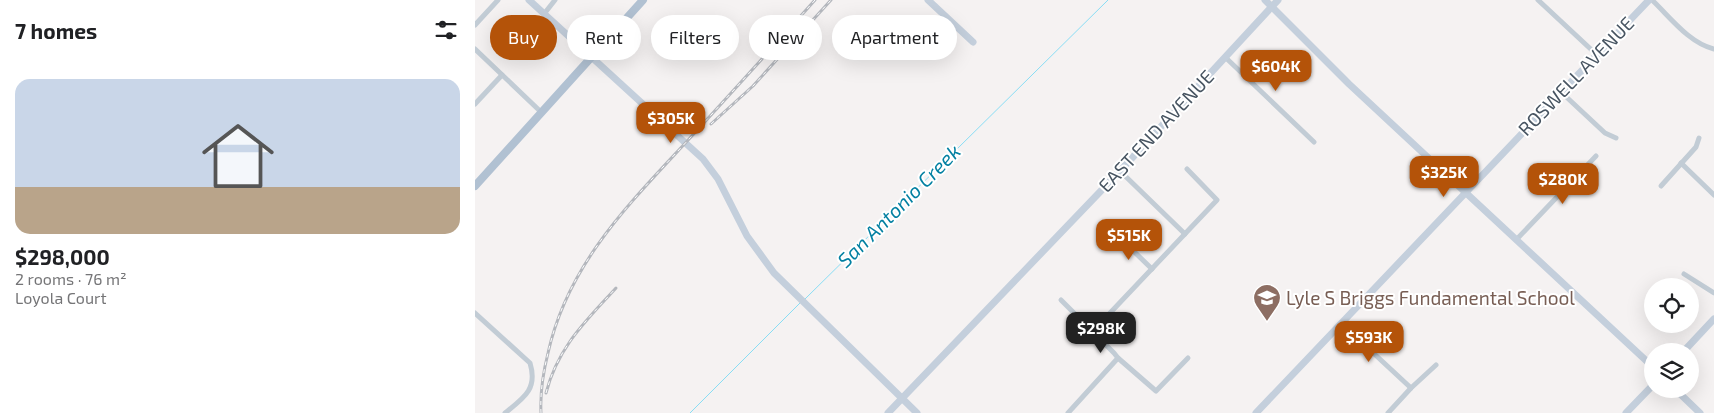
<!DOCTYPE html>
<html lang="en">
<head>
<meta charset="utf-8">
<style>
  body { margin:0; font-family:"Exo 2",sans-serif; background:#f2f2f2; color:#202124; height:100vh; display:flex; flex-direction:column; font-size:19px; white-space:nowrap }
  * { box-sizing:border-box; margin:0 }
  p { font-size:16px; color:#757577 }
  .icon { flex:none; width:28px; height:28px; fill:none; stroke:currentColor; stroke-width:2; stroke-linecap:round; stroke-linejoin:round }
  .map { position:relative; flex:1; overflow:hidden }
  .drawer { display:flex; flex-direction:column; background:#fff; width:475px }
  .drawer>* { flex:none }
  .banner { position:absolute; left:15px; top:15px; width:475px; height:45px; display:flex; gap:10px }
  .fabs { position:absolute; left:1169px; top:278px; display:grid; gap:10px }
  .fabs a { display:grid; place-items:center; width:55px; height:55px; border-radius:50%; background:#fff; box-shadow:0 5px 20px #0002; font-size:25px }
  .price { position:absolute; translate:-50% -42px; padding:0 11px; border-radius:10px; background:#b45309; color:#fff; font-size:16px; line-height:32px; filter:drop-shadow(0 1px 2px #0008) }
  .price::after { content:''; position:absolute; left:50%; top:30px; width:15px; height:11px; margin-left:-8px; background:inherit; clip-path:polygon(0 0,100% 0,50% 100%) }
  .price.current { background:#222; color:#fff }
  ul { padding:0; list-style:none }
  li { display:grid; align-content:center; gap:10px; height:265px; padding:0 15px }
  li span { display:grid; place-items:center; height:155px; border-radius:15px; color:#555 }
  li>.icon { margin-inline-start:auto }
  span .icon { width:90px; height:90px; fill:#fffc; stroke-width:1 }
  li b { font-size:21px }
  h2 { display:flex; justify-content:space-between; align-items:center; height:60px; padding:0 15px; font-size:21px }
  .pill { padding:0 18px; border-radius:22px; background:#fff; box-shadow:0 5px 20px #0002; font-size:18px; line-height:45px }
  .pill.current { background:#b45309; color:#fff }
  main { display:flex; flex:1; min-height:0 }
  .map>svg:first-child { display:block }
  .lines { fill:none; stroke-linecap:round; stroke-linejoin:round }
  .stream { stroke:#89ddf4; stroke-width:1 }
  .street { stroke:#c2ccd5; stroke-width:5 }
  .secondary { stroke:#c4cfdc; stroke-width:7 }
  .primary { stroke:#b1c1d2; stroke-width:8 }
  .rail-casing { stroke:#b4b7bd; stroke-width:3 }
  .rail { stroke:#fff; stroke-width:1; stroke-dasharray:4; stroke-linecap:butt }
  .labels { text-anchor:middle; stroke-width:4; stroke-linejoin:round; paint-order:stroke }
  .street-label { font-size:19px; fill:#485562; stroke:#fff }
  .education-label { font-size:19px; fill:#785e54; stroke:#fff; text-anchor:start }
  .water-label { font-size:20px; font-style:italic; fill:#0380a2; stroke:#fff }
</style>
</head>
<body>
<main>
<section class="drawer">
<h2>7 homes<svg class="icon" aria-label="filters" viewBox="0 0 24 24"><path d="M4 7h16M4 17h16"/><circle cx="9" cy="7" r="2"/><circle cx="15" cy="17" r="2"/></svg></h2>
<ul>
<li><span style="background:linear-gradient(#c9d6e8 70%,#b9a48a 0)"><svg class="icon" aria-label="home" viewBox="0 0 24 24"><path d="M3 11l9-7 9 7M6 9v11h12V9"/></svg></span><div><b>$298,000</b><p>2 rooms · 76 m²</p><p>Loyola Court</p></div></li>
</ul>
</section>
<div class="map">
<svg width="1239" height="413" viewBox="0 0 1239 413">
  <rect width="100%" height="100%" fill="#f5f2f2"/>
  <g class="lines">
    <!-- stream -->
    <g class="stream">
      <path d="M329,300L633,0"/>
      <path d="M215,413L326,302"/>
    </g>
    <!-- street -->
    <g class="street">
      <path d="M1063,0L1121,54"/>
      <path d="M1177,0C1195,17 1214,43 1239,49"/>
      <path d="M69,14L80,0"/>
      <path d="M0,25L23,0"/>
      <path d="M0,49L66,112"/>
      <path d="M750,57L839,142"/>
      <path d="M1086,92L1130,133L1141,138"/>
      <path d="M0,104L27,75"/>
      <path d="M1206,163L1239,195"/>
      <path d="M645,171L710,234"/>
      <path d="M1186,186L1221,147L1224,138"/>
      <path d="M645,238L677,269"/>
      <path d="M1041,240L1121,156"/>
      <path d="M1209,274L1239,293"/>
      <path d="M586,300L639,353L643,358L681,391L713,358"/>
      <path d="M0,313L55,363C63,389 49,398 30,413"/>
      <path d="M866,323L936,388"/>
      <path d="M618,331L742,200L712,169"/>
      <path d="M593,413L643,358"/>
      <path d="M913,413L936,388L961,365"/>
    </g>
    <!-- secondary -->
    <g class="secondary">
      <path d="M54,0L228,159L243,179L272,236L299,273L442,413"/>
      <path d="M453,0L498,42"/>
      <path d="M790,0L874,84L1178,367"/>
      <path d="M1209,351L1239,319"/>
      <path d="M1200,389L1225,413"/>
      <path d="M413,413L645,171L803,0"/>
      <path d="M781,413L1174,0"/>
      <path d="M1151,413L1178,385"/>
    </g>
    <!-- primary -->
    <path class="primary" d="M0,186L168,0"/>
    <defs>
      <g id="rail">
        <path d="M236,124L278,86L356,0"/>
        <path d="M71,393C83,347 110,322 141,288"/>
        <path d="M66,413C65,393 68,373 73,353C93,263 155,203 215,138C257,92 299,46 340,0"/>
      </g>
    </defs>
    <!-- rail casing -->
    <use href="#rail" class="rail-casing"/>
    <!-- rail -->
    <use href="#rail" class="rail"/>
  </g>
  <!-- icons -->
  <defs>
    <symbol id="school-pin" viewBox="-11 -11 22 30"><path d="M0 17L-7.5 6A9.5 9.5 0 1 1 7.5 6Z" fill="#8d6e63" stroke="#fff"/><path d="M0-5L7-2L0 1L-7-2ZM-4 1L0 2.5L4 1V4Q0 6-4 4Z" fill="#fff"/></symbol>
  </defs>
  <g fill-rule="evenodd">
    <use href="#school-pin" x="776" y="282" width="32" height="43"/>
  </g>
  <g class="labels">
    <!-- street labels -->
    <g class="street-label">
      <text transform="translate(1101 76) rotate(-46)" y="7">ROSWELL AVENUE</text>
      <text transform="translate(681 131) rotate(-47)" y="7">EAST END AVENUE</text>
    </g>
    <!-- education labels -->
    <g class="education-label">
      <text x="811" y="305">Lyle S Briggs Fundamental School</text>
    </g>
    <!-- water labels -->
    <g class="water-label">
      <text transform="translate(424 206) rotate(-45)" y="7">San Antonio Creek</text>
    </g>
  </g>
</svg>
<div class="fabs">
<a><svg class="icon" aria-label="locate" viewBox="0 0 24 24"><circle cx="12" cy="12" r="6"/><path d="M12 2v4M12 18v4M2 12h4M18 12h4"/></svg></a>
<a><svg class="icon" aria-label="layers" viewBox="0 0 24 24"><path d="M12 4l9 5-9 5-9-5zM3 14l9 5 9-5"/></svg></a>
</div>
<b class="price" style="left:801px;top:92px">$604K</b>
<b class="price" style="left:196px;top:144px">$305K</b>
<b class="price" style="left:969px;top:198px">$325K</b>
<b class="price" style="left:1088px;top:205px">$280K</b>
<b class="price" style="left:654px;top:261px">$515K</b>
<b class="price current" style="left:626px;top:354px">$298K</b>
<b class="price" style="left:894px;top:363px">$593K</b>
<div class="banner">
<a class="pill current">Buy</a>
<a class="pill">Rent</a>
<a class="pill">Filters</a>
<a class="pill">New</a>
<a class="pill">Apartment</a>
</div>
</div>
</main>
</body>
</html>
